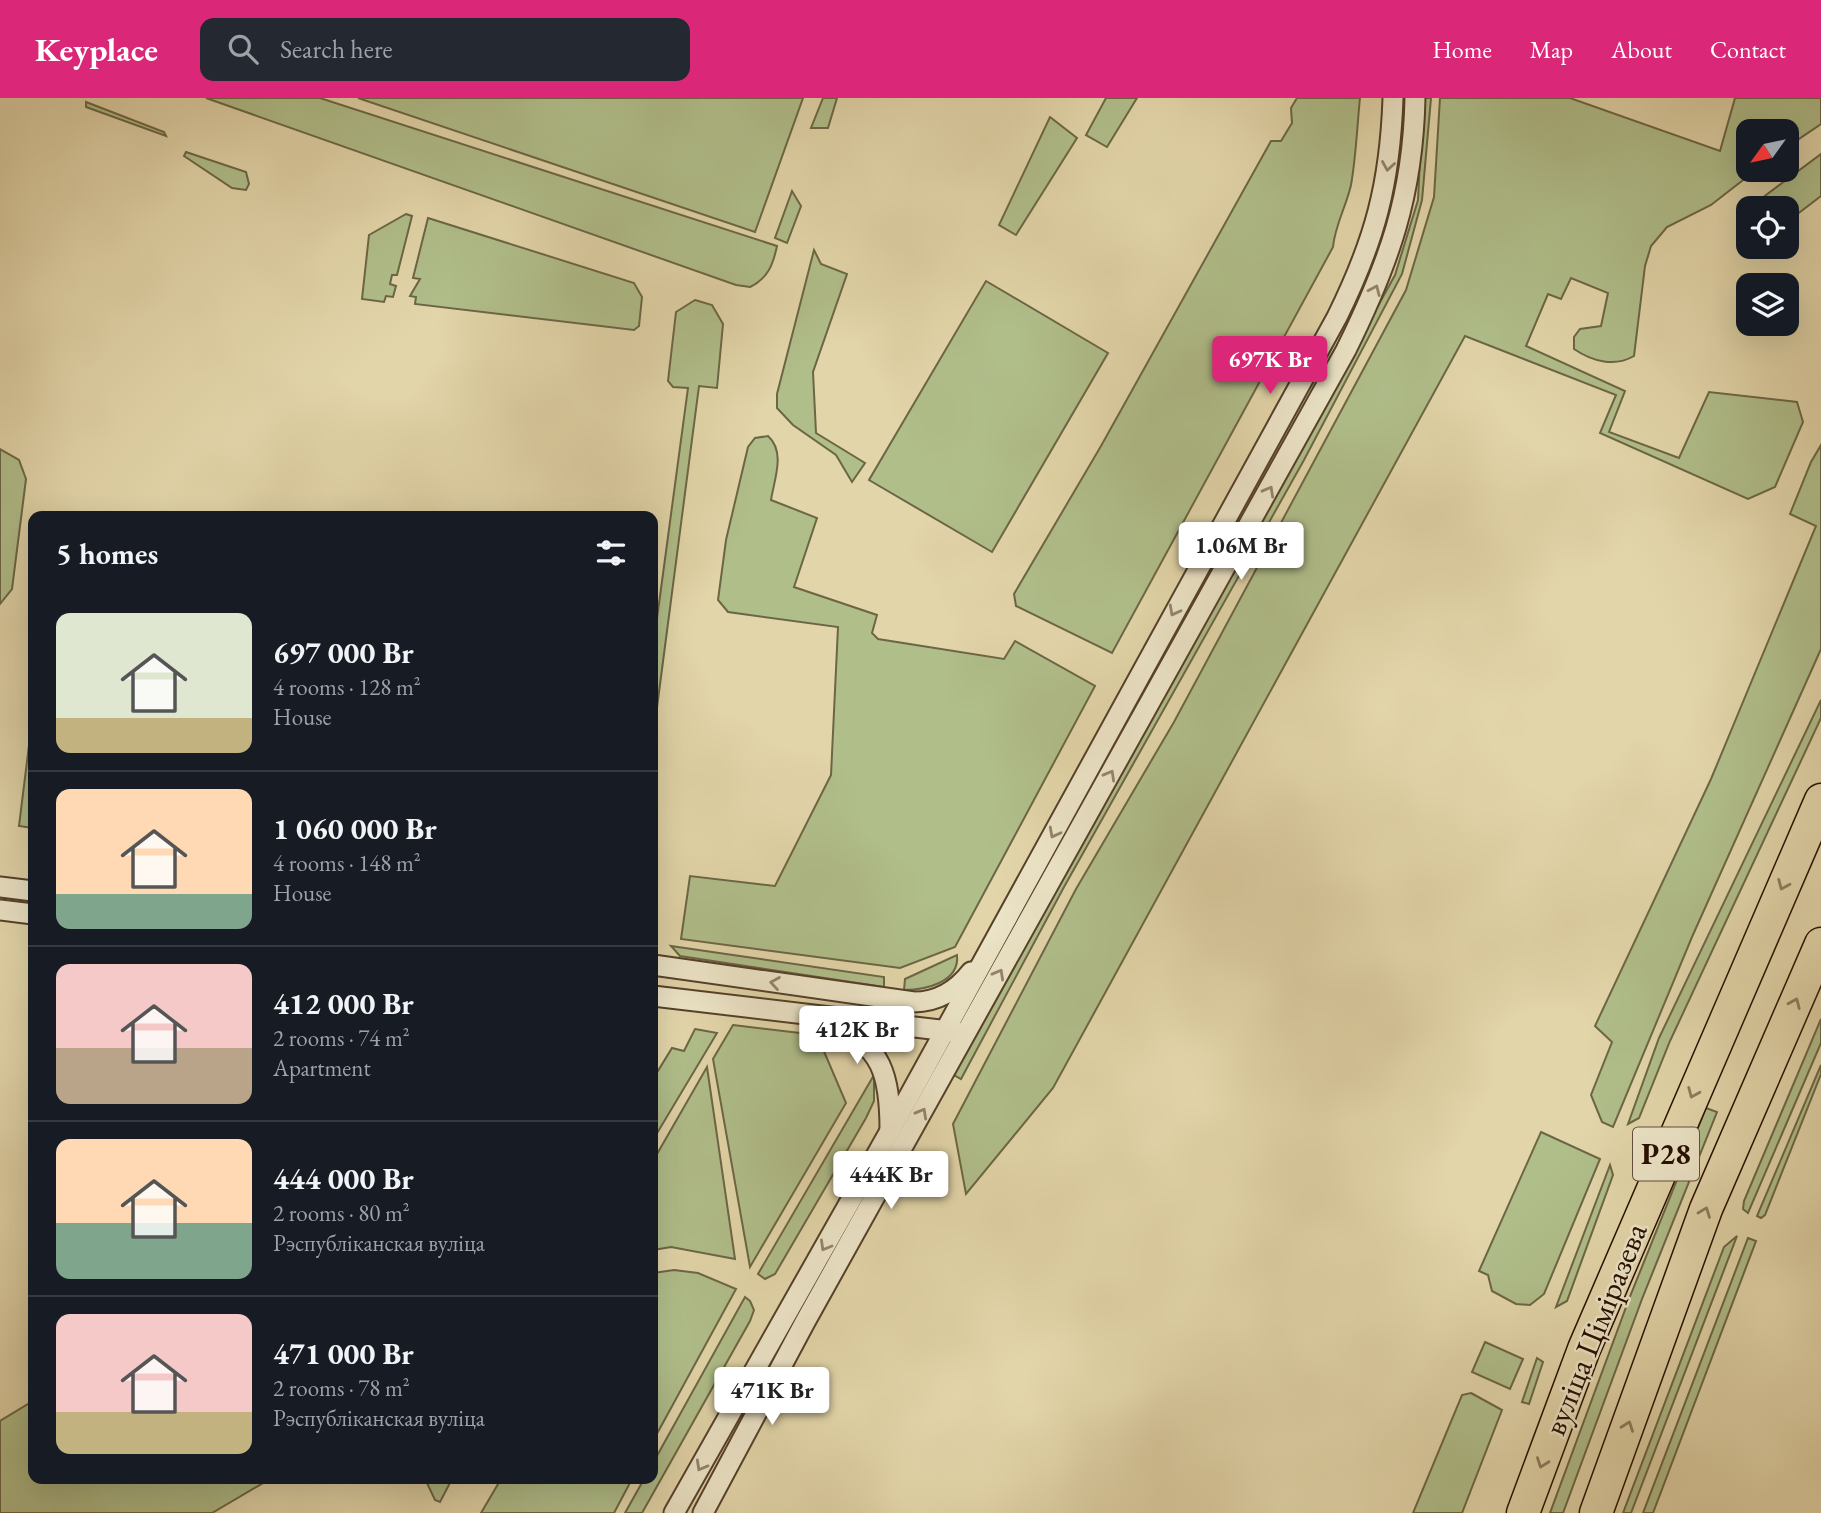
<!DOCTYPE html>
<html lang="en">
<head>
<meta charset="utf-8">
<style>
  body { margin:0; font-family:"EB Garamond",serif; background:#242831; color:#f1f3f6; height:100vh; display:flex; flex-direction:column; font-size:26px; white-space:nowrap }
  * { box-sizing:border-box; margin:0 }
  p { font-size:23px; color:#9ea1a6 }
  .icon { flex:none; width:38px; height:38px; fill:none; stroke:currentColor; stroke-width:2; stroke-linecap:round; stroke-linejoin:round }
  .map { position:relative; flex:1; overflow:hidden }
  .panel { position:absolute; left:28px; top:413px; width:630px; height:973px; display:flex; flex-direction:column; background:#171b24; border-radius:14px; box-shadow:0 7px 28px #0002 }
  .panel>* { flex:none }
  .needle { width:46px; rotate:237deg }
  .buttons { position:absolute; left:1736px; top:21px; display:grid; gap:14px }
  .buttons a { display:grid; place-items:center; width:63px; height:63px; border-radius:14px; background:#171b24; box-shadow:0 7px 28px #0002; font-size:35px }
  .price { position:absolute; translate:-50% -60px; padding:0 16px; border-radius:7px; background:#fff; color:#222; font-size:23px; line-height:46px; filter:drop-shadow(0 2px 4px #0008) }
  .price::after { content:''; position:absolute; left:50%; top:42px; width:21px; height:16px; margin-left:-10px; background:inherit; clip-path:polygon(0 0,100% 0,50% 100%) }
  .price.active { background:#db2777; color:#fff }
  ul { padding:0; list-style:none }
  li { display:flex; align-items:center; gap:21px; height:175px; padding:0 28px }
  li+li { border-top:2px solid #363941 }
  li span { display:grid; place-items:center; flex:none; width:196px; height:140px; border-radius:14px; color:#555 }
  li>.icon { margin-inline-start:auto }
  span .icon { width:84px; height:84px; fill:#fffc; stroke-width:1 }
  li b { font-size:30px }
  h2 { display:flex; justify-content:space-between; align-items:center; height:84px; padding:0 28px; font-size:30px }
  header { display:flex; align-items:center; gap:42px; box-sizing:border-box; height:98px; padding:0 35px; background:#db2777; color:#fff }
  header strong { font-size:33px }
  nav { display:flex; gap:38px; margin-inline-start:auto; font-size:24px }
  .search { width:490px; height:63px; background:#242831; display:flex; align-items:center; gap:18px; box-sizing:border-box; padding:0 24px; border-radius:14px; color:#9ea1a6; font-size:26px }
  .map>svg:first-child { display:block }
  .green { fill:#b0be8a; stroke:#6c6645; stroke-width:2 }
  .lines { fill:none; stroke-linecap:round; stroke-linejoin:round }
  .street-casing { stroke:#56402a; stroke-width:23 }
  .primary-casing { stroke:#270f00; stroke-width:35 }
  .street { stroke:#ece4c7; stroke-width:19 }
  .primary { stroke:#e2d5a9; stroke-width:32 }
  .oneway { stroke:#93846d }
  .oneway2 { stroke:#8e7c5d }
  .labels { text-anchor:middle; stroke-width:5; stroke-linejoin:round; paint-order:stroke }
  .shield { fill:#ece4c7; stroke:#624f3c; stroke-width:2 }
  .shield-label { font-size:30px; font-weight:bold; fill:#270f00 }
  .street-label { font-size:32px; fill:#270f00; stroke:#ece4c7 }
</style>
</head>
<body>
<header>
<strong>Keyplace</strong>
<div class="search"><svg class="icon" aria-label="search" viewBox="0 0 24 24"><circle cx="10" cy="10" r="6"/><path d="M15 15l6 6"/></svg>Search here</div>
<nav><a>Home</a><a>Map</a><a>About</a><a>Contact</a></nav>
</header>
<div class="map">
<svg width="1821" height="1415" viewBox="0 0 1821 1415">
  <rect width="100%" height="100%" fill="#e2d5a9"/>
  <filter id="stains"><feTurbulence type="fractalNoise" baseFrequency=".00286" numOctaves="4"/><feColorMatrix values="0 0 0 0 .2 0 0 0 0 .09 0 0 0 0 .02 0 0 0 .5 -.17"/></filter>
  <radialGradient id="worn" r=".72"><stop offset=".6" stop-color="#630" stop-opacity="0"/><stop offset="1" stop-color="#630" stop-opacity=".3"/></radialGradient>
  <!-- green -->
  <g class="green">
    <path d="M206,0H320L777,148C773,167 768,180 750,189L736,187Z"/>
    <path d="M358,0H803L755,134Z"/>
    <path d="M823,0H837L828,30H811Z"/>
    <path d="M1106,0H1137L1107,49L1086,37Z"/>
    <path d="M1297,0H1360C1357,29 1356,59 1351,87C1346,109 1335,127 1333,149L1112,555L1016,508L1014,496L1101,348L1271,43H1281L1292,25L1291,10Z"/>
    <path d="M1423,0H1431L1422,102L1402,176L1304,362L1064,789L961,981L954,977L1395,177L1418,102Z"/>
    <path d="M1440,0H1570L1720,53L1735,0H1821V26L1787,49V33H1748V72H1756L1711,107L1667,129L1651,148L1645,168L1634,258C1615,269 1593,264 1574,251V239L1580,231L1601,228L1608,195L1571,180L1561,201L1548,196L1526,248L1625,293L1609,334L1679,360L1709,294L1797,304L1803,324L1775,389L1748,401L1600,335L1616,297L1465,238L1053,990L966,1096L953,1026L1076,791L1174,624L1406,192L1434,99Z"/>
    <path d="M86,4L164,34L166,38L86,9Z"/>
    <path d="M1050,19L1077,40L1016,137L999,127Z"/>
    <path d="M186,54L246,74L249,86L246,92L232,90L184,58Z"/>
    <path d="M1821,56V98L1787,124V110H1753L1754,106Z"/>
    <path d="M792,93L801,108L787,145L775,140Z"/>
    <path d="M406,116L412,118L397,177H392L390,186L396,188L393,199L386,198L384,204L362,201L369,137Z"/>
    <path d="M428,120L634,185L642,199L639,228L634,232L415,206L416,199L410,198L420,181L413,180Z"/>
    <path d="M814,152L821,166L847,176L813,274L816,335L865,365L852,384L836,357L793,327L777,310V296Z"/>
    <path d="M986,183L1108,255L992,454L869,382Z"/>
    <path d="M695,202L712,207L723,226L717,290L699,288L653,640V550L688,290L673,289L668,283L676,214Z"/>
    <path d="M768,338C786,354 774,382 771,402L817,420L794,489L877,517L872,535L878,541L1004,561L1015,543L1095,588L955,849L900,870L681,841L690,778L775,788L831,677L838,529L728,514L718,502L726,442L748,349L755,340Z"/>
    <path d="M1821,347V551L1692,839L1613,1029L1602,1024L1591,997L1612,944L1595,928L1711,681L1816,428L1790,416L1811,364Z"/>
    <path d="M0,351L19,362L26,381L12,491L0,506Z"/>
    <path d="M1821,602V620L1670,943L1639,1020L1628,1026L1659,940Z"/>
    <path d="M33,615V730L19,728Z"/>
    <path d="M671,848L884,879V889L680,858Z"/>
    <path d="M957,857C960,885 924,892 904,892L905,881Z"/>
    <path d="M1821,921V945L1748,1115L1743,1111L1744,1103Z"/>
    <path d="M733,927L817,937L846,1005L750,1169L713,961Z"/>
    <path d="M695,931L717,935L653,1042V981L672,950L684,953Z"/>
    <path d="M1821,967V976L1765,1117L1761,1120L1757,1118Z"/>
    <path d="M707,969L735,1161L671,1149L653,1152V1063Z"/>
    <path d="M874,977V1003L866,1020L775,1176L765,1181L758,1176Z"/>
    <path d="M1706,1010L1717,1014L1642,1201L1563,1415H1550L1629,1201Z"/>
    <path d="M1541,1034L1600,1061L1544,1196L1530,1207L1516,1206L1492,1193L1488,1177L1479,1173Z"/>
    <path d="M1610,1067L1613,1077L1567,1203L1556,1209Z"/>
    <path d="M1737,1138L1631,1415H1623L1724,1149Z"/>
    <path d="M1748,1140L1756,1143L1653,1415H1643Z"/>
    <path d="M674,1172L698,1175L736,1191L653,1343V1175Z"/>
    <path d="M745,1199L750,1203L754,1212L750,1223L642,1415H625L644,1381H653V1365Z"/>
    <path d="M1485,1244L1523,1261L1510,1291L1472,1274Z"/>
    <path d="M1537,1260L1543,1264L1529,1306L1522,1304Z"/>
    <path d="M1471,1295L1502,1312L1462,1415H1413L1462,1297Z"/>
    <path d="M33,1303V1381H270L212,1415H0V1323Z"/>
    <path d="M425,1381H452L440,1404L435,1402Z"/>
    <path d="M501,1381H632L614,1415H481Z"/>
  </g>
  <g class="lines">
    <defs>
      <g id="street">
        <path d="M0,789L33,793"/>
        <path d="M0,812L33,816"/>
        <path d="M653,867L914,904C937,904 957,892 971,874"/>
        <path d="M653,898L957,934"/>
        <path d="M830,926C883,946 890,979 890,1032"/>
        <path d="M674,1415L890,1033L1337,219C1375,142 1390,86 1393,0"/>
        <path d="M703,1415L805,1224L1346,252C1389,165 1413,98 1415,0"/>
      </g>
      <g id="primary">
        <path d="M1523,1415L1584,1251L1821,702"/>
        <path d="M1596,1415L1706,1111L1821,846"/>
      </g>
    </defs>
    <!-- street casing -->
    <use href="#street" class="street-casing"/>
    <!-- primary casing -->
    <use href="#primary" class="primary-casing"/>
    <!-- street -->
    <use href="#street" class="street"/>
    <!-- primary -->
    <use href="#primary" class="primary"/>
  </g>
  <!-- one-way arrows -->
  <defs><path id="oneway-chevron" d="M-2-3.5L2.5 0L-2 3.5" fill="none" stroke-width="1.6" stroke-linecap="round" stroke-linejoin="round" transform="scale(1.75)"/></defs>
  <g class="oneway">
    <use href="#oneway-chevron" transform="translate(1388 68) rotate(99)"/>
    <use href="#oneway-chevron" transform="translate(1375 192) rotate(-66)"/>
    <use href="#oneway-chevron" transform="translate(1269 393) rotate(-61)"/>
    <use href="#oneway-chevron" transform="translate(1174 513) rotate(118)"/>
    <use href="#oneway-chevron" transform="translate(1110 677) rotate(-61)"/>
    <use href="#oneway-chevron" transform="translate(1054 735) rotate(118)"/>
    <use href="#oneway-chevron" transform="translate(999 876) rotate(-61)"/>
    <use href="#oneway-chevron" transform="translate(775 885) rotate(-171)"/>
    <use href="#oneway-chevron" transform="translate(922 1015) rotate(-61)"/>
    <use href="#oneway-chevron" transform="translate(825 1148) rotate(120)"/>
    <use href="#oneway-chevron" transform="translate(701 1368) rotate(119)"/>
  </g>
  <g class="oneway2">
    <use href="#oneway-chevron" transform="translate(1783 787) rotate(113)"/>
    <use href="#oneway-chevron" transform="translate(1795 905) rotate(-67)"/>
    <use href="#oneway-chevron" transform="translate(1693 995) rotate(113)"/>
    <use href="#oneway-chevron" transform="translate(1705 1114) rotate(-69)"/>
    <use href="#oneway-chevron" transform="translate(1628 1328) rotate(-70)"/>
    <use href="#oneway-chevron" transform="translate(1542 1365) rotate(110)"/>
  </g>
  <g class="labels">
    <!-- shield labels -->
    <rect class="shield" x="1633" y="1029.5" width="66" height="53" rx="5"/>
    <g class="shield-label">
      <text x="1666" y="1066">Р28</text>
    </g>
    <!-- street labels -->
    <g class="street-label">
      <text transform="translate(1595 1231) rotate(-68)" y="11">вуліца Ціміразева</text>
    </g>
  </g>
  <rect width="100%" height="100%" filter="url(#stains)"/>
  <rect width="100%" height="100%" fill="url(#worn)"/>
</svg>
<div class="buttons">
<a><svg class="needle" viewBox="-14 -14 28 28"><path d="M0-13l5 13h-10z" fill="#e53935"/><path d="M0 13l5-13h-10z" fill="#9ea1a6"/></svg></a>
<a><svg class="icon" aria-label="locate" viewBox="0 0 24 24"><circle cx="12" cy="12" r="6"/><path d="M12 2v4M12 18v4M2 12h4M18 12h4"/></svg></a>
<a><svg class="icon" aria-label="layers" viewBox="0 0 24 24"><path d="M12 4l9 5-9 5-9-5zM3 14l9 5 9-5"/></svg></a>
</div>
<b class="price active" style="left:1270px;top:298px">697K Br</b>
<b class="price" style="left:1241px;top:484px">1.06M Br</b>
<b class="price" style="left:857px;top:968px">412K Br</b>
<b class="price" style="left:891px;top:1113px">444K Br</b>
<b class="price" style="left:772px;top:1329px">471K Br</b>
<section class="panel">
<h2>5 homes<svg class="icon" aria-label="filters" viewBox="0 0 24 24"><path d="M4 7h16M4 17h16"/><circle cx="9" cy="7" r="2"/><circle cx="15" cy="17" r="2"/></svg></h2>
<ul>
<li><span style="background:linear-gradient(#dfe7d0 75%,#c2b280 0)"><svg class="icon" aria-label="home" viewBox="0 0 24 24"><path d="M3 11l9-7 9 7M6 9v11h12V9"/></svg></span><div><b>697 000 Br</b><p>4 rooms · 128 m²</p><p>House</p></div></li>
<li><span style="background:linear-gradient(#ffd9b3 75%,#7fa58c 0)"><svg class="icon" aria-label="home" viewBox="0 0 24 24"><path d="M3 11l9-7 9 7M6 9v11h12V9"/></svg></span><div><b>1 060 000 Br</b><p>4 rooms · 148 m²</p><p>House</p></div></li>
<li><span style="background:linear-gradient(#f6c9c9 60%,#b9a48a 0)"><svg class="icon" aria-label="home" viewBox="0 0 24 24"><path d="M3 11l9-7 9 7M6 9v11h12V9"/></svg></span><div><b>412 000 Br</b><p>2 rooms · 74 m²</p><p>Apartment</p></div></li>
<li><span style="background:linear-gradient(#ffd9b3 60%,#7fa58c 0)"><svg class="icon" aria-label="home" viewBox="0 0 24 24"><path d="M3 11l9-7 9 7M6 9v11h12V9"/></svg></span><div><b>444 000 Br</b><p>2 rooms · 80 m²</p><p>Рэспубліканская вуліца</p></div></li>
<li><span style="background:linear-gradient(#f6c9c9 70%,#c2b280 0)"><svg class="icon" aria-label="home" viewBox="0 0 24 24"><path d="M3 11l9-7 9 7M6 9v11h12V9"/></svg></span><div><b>471 000 Br</b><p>2 rooms · 78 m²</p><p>Рэспубліканская вуліца</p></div></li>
</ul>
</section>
</div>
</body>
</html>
